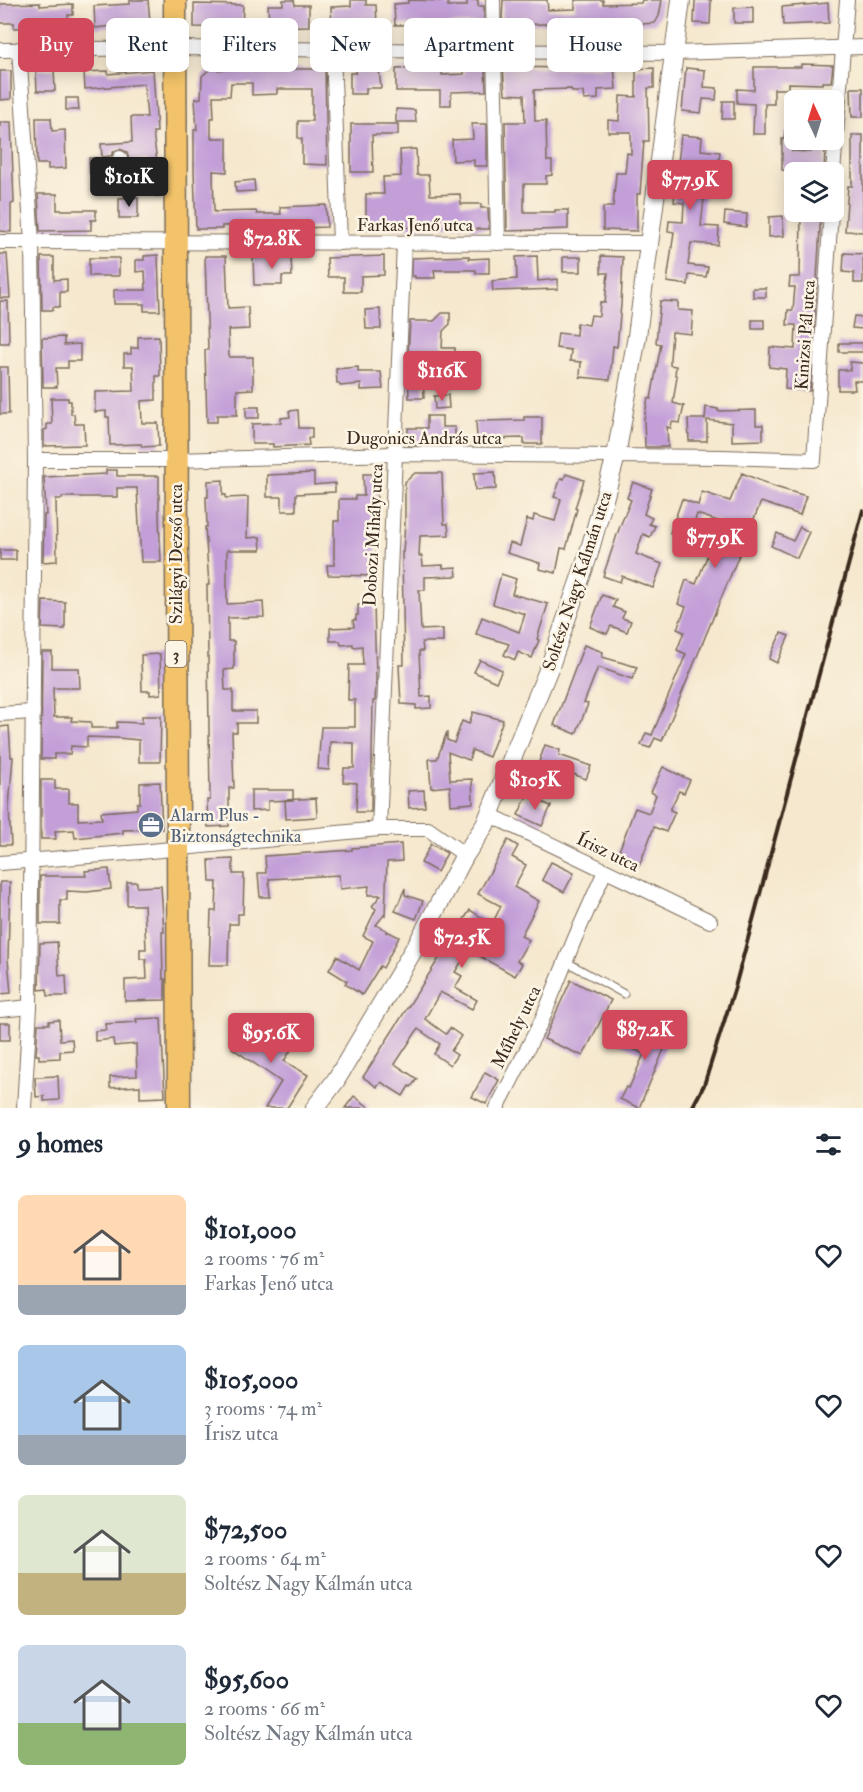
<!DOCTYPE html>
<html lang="en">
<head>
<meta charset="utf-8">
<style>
  body { margin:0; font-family:"IM FELL Double Pica",serif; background:#f2f2f3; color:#1f2937; height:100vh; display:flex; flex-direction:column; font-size:22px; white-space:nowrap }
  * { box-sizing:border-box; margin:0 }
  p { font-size:20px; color:#747a83 }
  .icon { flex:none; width:33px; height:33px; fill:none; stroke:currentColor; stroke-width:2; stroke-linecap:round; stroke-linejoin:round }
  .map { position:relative; height:1108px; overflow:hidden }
  .details { display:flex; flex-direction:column; background:#fff; flex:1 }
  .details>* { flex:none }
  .guide { position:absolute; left:18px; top:18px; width:828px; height:54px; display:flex; gap:12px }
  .needle { width:39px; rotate:356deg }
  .tools { position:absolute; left:784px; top:90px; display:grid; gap:12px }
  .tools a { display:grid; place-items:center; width:60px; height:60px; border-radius:9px; background:#fff; box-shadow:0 3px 15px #0003; font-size:30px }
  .price { position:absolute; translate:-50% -51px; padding:0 14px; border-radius:6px; background:#d1495b; color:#fff; font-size:20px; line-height:39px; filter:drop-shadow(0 2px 3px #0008) }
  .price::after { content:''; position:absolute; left:50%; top:36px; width:18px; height:14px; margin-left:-9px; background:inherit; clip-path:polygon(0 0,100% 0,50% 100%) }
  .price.on { background:#222; color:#fff }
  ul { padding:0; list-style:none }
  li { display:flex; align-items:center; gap:18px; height:150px; padding:0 18px }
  li span { display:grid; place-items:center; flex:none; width:168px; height:120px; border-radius:9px; color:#555 }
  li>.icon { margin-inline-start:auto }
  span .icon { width:72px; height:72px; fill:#fffc; stroke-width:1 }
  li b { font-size:26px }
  h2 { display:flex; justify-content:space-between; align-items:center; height:72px; padding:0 18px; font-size:26px }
  .tag { padding:0 21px; border-radius:9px; background:#fff; box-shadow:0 3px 15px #0003; font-size:21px; line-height:54px }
  .tag.on { background:#d1495b; color:#fff }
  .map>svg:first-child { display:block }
  .building { fill:#c39fd8 }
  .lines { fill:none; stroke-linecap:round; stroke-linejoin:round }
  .service-casing { stroke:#7c6c5c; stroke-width:9 }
  .minor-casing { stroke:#7c6c5c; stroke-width:16 }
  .tertiary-casing { stroke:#7c6c5c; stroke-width:20 }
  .primary-casing { stroke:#7c6c5c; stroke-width:25 }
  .service { stroke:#fff; stroke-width:7 }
  .minor { stroke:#fff; stroke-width:14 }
  .tertiary { stroke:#fff; stroke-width:18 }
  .primary { stroke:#f2c36a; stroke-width:22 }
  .rail { stroke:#3b2a1e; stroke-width:4 }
  .labels { text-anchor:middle; stroke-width:5; stroke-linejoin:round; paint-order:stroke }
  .shield { fill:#fcf5e5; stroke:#75675a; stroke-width:1.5 }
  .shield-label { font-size:16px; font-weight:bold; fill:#3b2a1e }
  .street-label { font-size:18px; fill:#3b2a1e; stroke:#fcf5e5 }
  .service-label { font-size:18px; fill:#4e5e75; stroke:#fcf5e5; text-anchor:start }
</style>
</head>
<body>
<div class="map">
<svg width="863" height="1108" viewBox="0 0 863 1108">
  <rect width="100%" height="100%" fill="#fcf5e5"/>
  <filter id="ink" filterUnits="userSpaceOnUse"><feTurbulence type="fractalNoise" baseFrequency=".0167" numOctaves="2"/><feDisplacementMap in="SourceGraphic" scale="12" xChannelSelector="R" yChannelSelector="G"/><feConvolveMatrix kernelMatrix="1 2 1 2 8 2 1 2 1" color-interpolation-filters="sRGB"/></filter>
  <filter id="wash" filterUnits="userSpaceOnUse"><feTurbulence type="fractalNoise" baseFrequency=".008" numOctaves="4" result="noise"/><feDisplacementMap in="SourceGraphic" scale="24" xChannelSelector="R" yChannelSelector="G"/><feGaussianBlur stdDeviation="1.35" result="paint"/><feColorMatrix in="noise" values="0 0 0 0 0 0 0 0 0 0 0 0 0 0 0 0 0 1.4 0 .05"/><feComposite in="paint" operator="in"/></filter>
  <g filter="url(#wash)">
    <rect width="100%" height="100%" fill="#f5e8ce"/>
    <g id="blocks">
      <!-- building -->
      <g class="building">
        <path d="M130,0H148L150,22L95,28L94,6L130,4Z"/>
        <path d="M283,0H294L295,5H309V26L269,27L268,5H283Z"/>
        <path d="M351,0H366V5H376L377,24L332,26L331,7L351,6Z"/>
        <path d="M408,0L448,1V6H467V0H478V6H484V23L395,25L394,4L408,3Z"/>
        <path d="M503,0H547L548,10L575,9V0H603V4L641,3L642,0H662L659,16L655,23L627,25L626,19L604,20V24H591V28H576V23L509,25L502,19Z"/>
        <path d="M695,0H711L710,24L694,23Z"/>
        <path d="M40,3V6L73,4V15H68V24L42,25V27L14,28V23H0V4Z"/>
        <path d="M828,3L829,23L783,25L782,7Z"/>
        <path d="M194,4L243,5L242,28L194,27Z"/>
        <path d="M753,7V23H734V8Z"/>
        <path d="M801,64L833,65L831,82H822V84L788,83V89H774V104H765V134H753L754,104L737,103V89L754,90V67H801Z"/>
        <path d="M614,66L616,89L598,90V99L584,100L583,92H572L571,89L534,90L535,121H546L547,161H552V175L546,176V184H524V212H555V210H568V229L507,231L505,122H525L524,95L505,94L503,67L570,68Z"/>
        <path d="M442,67V75L464,74V69L485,68L486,91L451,92V105H440V91H396V69Z"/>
        <path d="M654,68V88H648L649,141H644L640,194H637V231L603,230V207H613L616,173H625L627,153L631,154V132H608V120L619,121L620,96L636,97V69Z"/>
        <path d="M686,68L705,70L704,87L717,88L716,100L703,99L701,113L682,111Z"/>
        <path d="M54,69L55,91H37L36,70Z"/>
        <path d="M252,69H325L327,165L302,164V139L298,138V121H312V89H277V94L252,95V83H231L230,96H213L214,118H211V138H227V172L213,171L214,212L256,211L257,214H281L280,207L326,205L327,227L250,230V225L222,226V229H196L194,171V130H197L195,99L201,98L202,76L209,70Z"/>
        <path d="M356,69H379L381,88H366V94H350V73H356Z"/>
        <path d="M153,70L157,132H153L157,162L153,164L146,160L129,161L127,152L120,149L114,151L111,156L102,157L101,144L132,142L131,117H147L144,84L85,89L84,72L108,71V74Z"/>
        <path d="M0,71H11V99L0,100Z"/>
        <path d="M851,88H863V117H852Z"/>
        <path d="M66,98H78L79,110H66Z"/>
        <path d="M723,101H734V119H722Z"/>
        <path d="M396,109L415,110L416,122H396Z"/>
        <path d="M36,118H51L52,131L65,130L66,168L48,169V164H37Z"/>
        <path d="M0,122H11L14,203L11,204V232L0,231Z"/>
        <path d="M351,124H398V135H372L373,172H351Z"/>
        <path d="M472,124H487V166H474V160L453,161L452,140L473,139Z"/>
        <path d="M785,131L792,132V151L811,152V148L825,149L824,172L782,170V139H784Z"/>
        <path d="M681,135L702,137L701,150L720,152L718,166L697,164L695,185L696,189L705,190L701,226L719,227L718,245L691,243L688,265L708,267L706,277L689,275L688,285L667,282L674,232L668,231L669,221L683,222L684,203L674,202Z"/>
        <path d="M852,135H863V232L845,231L848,186H852Z"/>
        <path d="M416,149L417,175H429L430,195L460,194L461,204H481V208H488L489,229H470V225L366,229V194H384L383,177L401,176L400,150Z"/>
        <path d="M89,158H100V173L90,174Z"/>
        <path d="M717,175L728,176L725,197L714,195Z"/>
        <path d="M254,180L255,191L236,192L235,182Z"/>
        <path d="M38,194H57V210H96V220H91V230L40,231Z"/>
        <path d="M138,197V218H119V198Z"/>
        <path d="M725,212L747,214L746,227L724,224Z"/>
        <path d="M801,212H821L810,391L785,389L786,369L769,367L770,347L795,349L796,325H787L788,310H793L795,287H789L790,277H800Z"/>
        <path d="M783,216L784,236L769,237V217Z"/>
        <path d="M844,253L863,254V283H854V273L843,272Z"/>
        <path d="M0,254H7L10,298H0Z"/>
        <path d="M158,255L160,311H144V304H114V290H146L145,271L136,272V260H144V256Z"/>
        <path d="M205,256H226L228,308L248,307L249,329L228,330L229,357H253V389L237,390V415H217V422H207L205,350H208Z"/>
        <path d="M291,256L292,276H282V285H254L253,258Z"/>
        <path d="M384,256V275L361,276V292H344V277H328L327,258Z"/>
        <path d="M469,256V259L489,258V273H476V270H434L435,278H415V276H412V258Z"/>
        <path d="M537,256L538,281L558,279V289L493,291L492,281L517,279L516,257Z"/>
        <path d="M601,256L623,257L621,305L617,347L613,346L610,380L580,377L581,362L570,361L571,350L556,348L558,333L576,335L577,323L589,325L591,315L599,316L600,302L605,303L608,273H601Z"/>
        <path d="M41,257H54V280L67,279V292H60V307H53V310H42Z"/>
        <rect x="563" y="257" width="18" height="15"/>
        <rect x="89" y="258" width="30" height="18"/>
        <rect x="753" y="288" width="13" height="9"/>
        <path d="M0,301H8L9,343H0Z"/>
        <path d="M660,301L678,302V310L693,311L691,334L672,332L670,359V365L676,366L675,375L677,376L673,403L684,406L680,423L672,422L671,428L667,427L668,447H645L644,419L648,398L651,399L661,344L656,343Z"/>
        <path d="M380,309L381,329H366L365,310Z"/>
        <path d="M442,313H450V324L443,331L442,348H455V361H434L433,354L408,355L410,321H434Z"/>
        <path d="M854,316L863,317V329L852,328Z"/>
        <rect x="752" y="320" width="12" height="9"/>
        <path d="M159,336L160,376H156V400L141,401L142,423H158L159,446L142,447L141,444L110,445L109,417H106V411L95,412V392L134,391L133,366H124V354H131V348H138V337Z"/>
        <path d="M64,337V345L80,344V361H68V368H56L57,387H43L42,338Z"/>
        <rect x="839" y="343" width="24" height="9"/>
        <path d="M850,362L863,363V381H854L855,390H838V370H850Z"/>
        <path d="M0,367H8L9,414H0Z"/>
        <path d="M358,367V372H381L383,389L361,390V384L340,386L339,383H337L336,369Z"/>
        <path d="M408,372H423L424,398H409Z"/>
        <path d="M448,395L449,408L435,409L434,396Z"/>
        <path d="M51,398H68V401H71V414H74L75,424H84L85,445L44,446V430L47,429V424H52Z"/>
        <rect x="246" y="407" width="13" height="11"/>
        <path d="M706,407L718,409V411L756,410V425H763V440L732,441V423L707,420V441H689L688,419H705Z"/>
        <path d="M298,410L299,428H312V438H308L309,445L273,447V444H252V424L281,423V418L290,417L289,411Z"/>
        <path d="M427,416H442V427H455V445H408V428H427Z"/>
        <path d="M524,417H542V444H524V438L477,439L476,421L524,420Z"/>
        <path d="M106,470H117V476H159V518L161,562H141L137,488H117V497H62V499H56L57,561L43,562L44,515H46L44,477L106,474Z"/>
        <path d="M495,472L496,489L475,490L474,473Z"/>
        <path d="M314,473V485L335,483V492L296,494V511H282V497H267V475Z"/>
        <path d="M415,473H442L444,524H448L449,535L420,536L419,556H422L423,566L443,565V568L456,567L457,576L425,577V590H419L421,630L443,629V642H422L423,651H419L421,697L431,696V708L416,709V705L401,704L399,665H404L402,552H403L405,523V482Z"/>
        <path d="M742,473L775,487L806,496L800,515L761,502L662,741L655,738L650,748L641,745L646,733L652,735L686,654L677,650L684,632L677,629L686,607L678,604L686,580L696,584L721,522L697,514L689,539L670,533L682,499L698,505L702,492L730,501Z"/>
        <path d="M363,474H377L376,576L328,575L327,565H334V521H339V499H355V496H364Z"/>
        <path d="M566,474L584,480L575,508L577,509L566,549L561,548L556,573L539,569L540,563L507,553L510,543L520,546L527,519L533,521L534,515L555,521L561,499L554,497L561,478L564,479Z"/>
        <path d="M223,480V495H226V498L248,497L247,538L260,537L261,550H227V604L263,602L264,617L228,618V641H234V669L224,670L225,690H233V711H256V723H237V732H232L234,788H229V826L208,827L207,800H210L207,585H209L205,527H207L206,497H208V481Z"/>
        <path d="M633,482L652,489L644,514L652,518L649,524L655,526L650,537L643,534L636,554L662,564L653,588L622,576L620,582L603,576L620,526L631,500L627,498Z"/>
        <path d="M800,527L809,532L797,558L771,546L777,533L793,541Z"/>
        <rect x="0" y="550" width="16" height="10"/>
        <path d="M501,574L516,579L512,594L548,604L537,639L539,640L532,658L518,652L515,660L504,655L509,644L476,634L482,617L519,632L525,614L493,604Z"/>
        <path d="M602,595L616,600L613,607L625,612L622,618L631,621L627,632L611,626L607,634L590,627Z"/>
        <path d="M43,601L65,602V629L42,628Z"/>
        <path d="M374,604L376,678L375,701H373L371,812H356L357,783L343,782L344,768H354V743L330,742L329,770L318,769L321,727H355V700H348L349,665H363L362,646L353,647V644L341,645L340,641H330V628L354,627L353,620H356V615H358V605Z"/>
        <path d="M781,633L789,636L777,663L769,659Z"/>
        <path d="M584,645L603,652L602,657L637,667L632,679L598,667L584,703L588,704L576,734L554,725Z"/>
        <path d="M42,652H52V668H79L80,688H53L54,717H72L71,721L91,722V728H117V722L142,723V716H161L160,762H139V740L117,738L87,737V747L71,746L70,754H54V759H41Z"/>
        <path d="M160,654L161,694L150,695V691H142L141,655Z"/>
        <path d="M480,660L502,670L496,682L474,672Z"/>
        <path d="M473,712L503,720L489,757L472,750L469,760L448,752L450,780L472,779L473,803L451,805L450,786L431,788L429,759H437L447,732V740L454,743L462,721L469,724Z"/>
        <path d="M9,726L11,757H13L9,807L11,845H0V727Z"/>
        <path d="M545,745L560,750L559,755L591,766L586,779L565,771L562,780L548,775L546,781L534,776Z"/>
        <path d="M663,767L690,780L684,793L679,791L670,810L675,812L666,832L654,827L639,866L616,859L635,808L649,813L656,795L651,792Z"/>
        <path d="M41,780H55V789H69V803H78V820L102,819L101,812L137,809V803H140V783L160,782L162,829L123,830V833L75,838L74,830L55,831L56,839H41Z"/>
        <path d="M251,790H293V800L268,801V810L251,811Z"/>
        <path d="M424,790L425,807L409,808L408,791Z"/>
        <path d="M527,796L551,806L542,826L518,815Z"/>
        <path d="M316,798L317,817L286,819L285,800Z"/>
        <path d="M508,840L518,846L512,857L526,865L514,887L539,901L521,936L529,940L517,961L522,964L515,976L469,950L455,972L462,976L455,988L477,1000L472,1009L440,992L425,1019L446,1034L450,1028L461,1036L451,1051L457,1055L450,1065L434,1054L440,1044L418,1029L395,1064L417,1079L411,1087L409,1086L403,1096L381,1082L377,1087L363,1077L470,910L492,924L501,906L478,894Z"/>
        <path d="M401,844L402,861L387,862L385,916L384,915L376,925L386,930V933L387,931L399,937L383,968L380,966L362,995L345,984L347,981L329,970L337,956L359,970L373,941L363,936L376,909L372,906L381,895H368L369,886L340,889L339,875L269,879L270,897H260L258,873H266L265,856L352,850V848Z"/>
        <path d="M431,844L447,853L437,872L421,863Z"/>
        <path d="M233,859V874H244L243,914H238V924H229L228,965H209L211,911H216L217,882H210L209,860Z"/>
        <path d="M551,862L574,873L564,892L542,880Z"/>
        <path d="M109,869L111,889L87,892L67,891V900H60V924H40V876H86L85,871Z"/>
        <path d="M0,882H10L8,959L11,993L0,994Z"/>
        <path d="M127,882H137V887L161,886L164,932H162L163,979H165V1000L125,1001V980L147,979L146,959H140V949H146L144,905H127Z"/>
        <path d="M405,888V895L423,901L416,919L395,911Z"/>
        <path d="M57,942L59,976L66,975L67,996H48L47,989L39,990L40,943Z"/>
        <path d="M571,980L611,1000L583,1056L544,1039Z"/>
        <path d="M161,1018L165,1097L140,1098V1086L110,1088V1077L137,1076L136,1044L114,1046L113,1039L95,1041V1031L106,1030L105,1024L137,1022L136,1019Z"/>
        <path d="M660,1019L674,1026L639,1108L620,1099L626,1087L629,1088L644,1054L617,1042L622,1032L649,1043Z"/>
        <path d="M59,1020L60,1040L72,1039L73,1050L60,1051V1058L39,1059V1055H36L38,1024H49V1021Z"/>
        <path d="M250,1022L291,1050L284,1061L308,1075L287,1108H265L281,1082L232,1048Z"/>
        <rect x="0" y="1023" width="10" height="17"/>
        <path d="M485,1072L499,1080L486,1104L472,1097Z"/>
        <path d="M58,1076L59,1100L44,1101V1096L36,1097L35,1077Z"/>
        <path d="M354,1096L370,1108H345Z"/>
      </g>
    </g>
  </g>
  <g filter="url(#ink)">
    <use href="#blocks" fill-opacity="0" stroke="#7c6c5c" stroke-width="1.5"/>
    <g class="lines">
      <defs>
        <path id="service" d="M565,961L624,994"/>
        <g id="minor">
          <path d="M493,0L498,243"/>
          <path d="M19,49L32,242L35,460L30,1007L24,1108"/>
          <path d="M0,50L174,48L674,53L863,47"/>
          <path d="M333,50L340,243"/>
          <path d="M120,158L121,171L146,170L157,189"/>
          <path d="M833,172L847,0"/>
          <path d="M0,242L649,243"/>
          <path d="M35,460H176L395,454L722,457L814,460L831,212"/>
          <path d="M0,714L33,712"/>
          <path d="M490,815L710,921"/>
          <path d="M379,829L404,243"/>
          <path d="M0,863L140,852L379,829H428L465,855"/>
          <path d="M0,1010L30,1007"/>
          <path d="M497,1108L542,1020L575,938L605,871"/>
        </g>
        <path id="tertiary" d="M315,1108L336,1080L420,939L465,855L485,825L551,663L588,556L616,456L637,336L681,0"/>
        <path id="primary" d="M175,0L179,1108"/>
      </defs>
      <!-- service casing -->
      <use href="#service" class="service-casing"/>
      <!-- minor casing -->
      <use href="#minor" class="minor-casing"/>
      <!-- tertiary casing -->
      <use href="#tertiary" class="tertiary-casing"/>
      <!-- primary casing -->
      <use href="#primary" class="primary-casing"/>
      <!-- service -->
      <use href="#service" class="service"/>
      <!-- minor -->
      <use href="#minor" class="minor"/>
      <!-- tertiary -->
      <use href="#tertiary" class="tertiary"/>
      <!-- primary -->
      <use href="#primary" class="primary"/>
      <!-- rail -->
      <path class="rail" d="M692,1108L704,1085L735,987L863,510"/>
    </g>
  </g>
  <!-- icons -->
  <defs>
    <symbol id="office-disc" viewBox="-11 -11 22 22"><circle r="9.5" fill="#5c6f8a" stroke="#fcf5e5"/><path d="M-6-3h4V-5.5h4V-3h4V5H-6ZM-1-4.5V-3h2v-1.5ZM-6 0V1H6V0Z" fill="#fff"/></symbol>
  </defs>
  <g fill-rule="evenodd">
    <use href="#office-disc" x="136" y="810" width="30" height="30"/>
  </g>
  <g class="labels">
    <!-- shield labels -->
    <rect class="shield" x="165.5" y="641" width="21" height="26" rx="4.5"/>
    <g class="shield-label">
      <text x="176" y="660">3</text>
    </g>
    <!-- street labels -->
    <g class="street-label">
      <text x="415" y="231">Farkas Jenő utca</text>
      <text transform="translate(805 335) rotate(-86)" y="6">Kinizsi Pál utca</text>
      <text x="424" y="444">Dugonics András utca</text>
      <text transform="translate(373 535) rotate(-87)" y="6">Dobozi Mihály utca</text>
      <text transform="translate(176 554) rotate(-90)" y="6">Szilágyi Dezső utca</text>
      <text transform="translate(577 581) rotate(-72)" y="6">Soltész Nagy Kálmán utca</text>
      <text transform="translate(608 852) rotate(26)" y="6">Írisz utca</text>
      <text transform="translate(516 1027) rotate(-64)" y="6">Műhely utca</text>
    </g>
    <!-- service labels -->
    <g class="service-label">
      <text x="170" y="821">Alarm Plus -<tspan x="170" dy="21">Biztonságtechnika</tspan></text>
    </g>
  </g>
</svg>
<div class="tools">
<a><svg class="needle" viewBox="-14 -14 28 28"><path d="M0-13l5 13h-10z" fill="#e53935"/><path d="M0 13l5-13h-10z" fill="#747a83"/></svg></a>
<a><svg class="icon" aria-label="layers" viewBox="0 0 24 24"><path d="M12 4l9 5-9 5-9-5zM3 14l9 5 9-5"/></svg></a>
</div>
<b class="price on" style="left:129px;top:208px">$101K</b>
<b class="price" style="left:690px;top:211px">$77.9K</b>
<b class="price" style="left:272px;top:270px">$72.8K</b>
<b class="price" style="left:442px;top:402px">$116K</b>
<b class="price" style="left:715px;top:569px">$77.9K</b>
<b class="price" style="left:535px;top:811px">$105K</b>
<b class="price" style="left:462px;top:969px">$72.5K</b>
<b class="price" style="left:645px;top:1061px">$87.2K</b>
<b class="price" style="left:271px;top:1064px">$95.6K</b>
<div class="guide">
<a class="tag on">Buy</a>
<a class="tag">Rent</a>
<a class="tag">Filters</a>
<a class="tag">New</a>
<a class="tag">Apartment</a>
<a class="tag">House</a>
</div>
</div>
<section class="details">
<h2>9 homes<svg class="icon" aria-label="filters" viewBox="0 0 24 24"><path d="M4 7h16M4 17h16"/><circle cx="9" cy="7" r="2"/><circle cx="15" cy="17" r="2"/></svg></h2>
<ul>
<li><span style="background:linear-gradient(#ffd9b3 75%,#9aa5b1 0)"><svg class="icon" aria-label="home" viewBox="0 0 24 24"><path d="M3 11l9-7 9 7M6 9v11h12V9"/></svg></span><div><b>$101,000</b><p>2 rooms · 76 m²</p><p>Farkas Jenő utca</p></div><svg class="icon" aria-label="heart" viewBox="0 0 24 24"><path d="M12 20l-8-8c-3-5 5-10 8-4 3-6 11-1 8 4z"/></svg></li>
<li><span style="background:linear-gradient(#a9c7e8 75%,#9aa5b1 0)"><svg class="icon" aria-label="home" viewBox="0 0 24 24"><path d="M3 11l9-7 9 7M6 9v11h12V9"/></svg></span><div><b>$105,000</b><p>3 rooms · 74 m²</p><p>Írisz utca</p></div><svg class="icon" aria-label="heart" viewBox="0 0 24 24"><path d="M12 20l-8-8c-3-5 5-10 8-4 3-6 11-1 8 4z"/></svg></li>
<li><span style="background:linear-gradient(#dfe7d0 65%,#c2b280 0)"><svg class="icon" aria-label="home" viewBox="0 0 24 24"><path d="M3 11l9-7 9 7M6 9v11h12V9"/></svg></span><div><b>$72,500</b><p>2 rooms · 64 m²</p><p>Soltész Nagy Kálmán utca</p></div><svg class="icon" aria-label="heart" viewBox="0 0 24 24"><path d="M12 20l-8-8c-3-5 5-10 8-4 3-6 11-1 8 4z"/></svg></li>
<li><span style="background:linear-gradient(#c9d6e8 65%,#8fb573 0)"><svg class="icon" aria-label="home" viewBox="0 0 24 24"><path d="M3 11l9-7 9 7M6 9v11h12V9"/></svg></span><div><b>$95,600</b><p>2 rooms · 66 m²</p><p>Soltész Nagy Kálmán utca</p></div><svg class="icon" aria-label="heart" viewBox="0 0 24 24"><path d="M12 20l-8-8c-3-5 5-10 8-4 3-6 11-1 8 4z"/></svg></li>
</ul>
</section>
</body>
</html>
